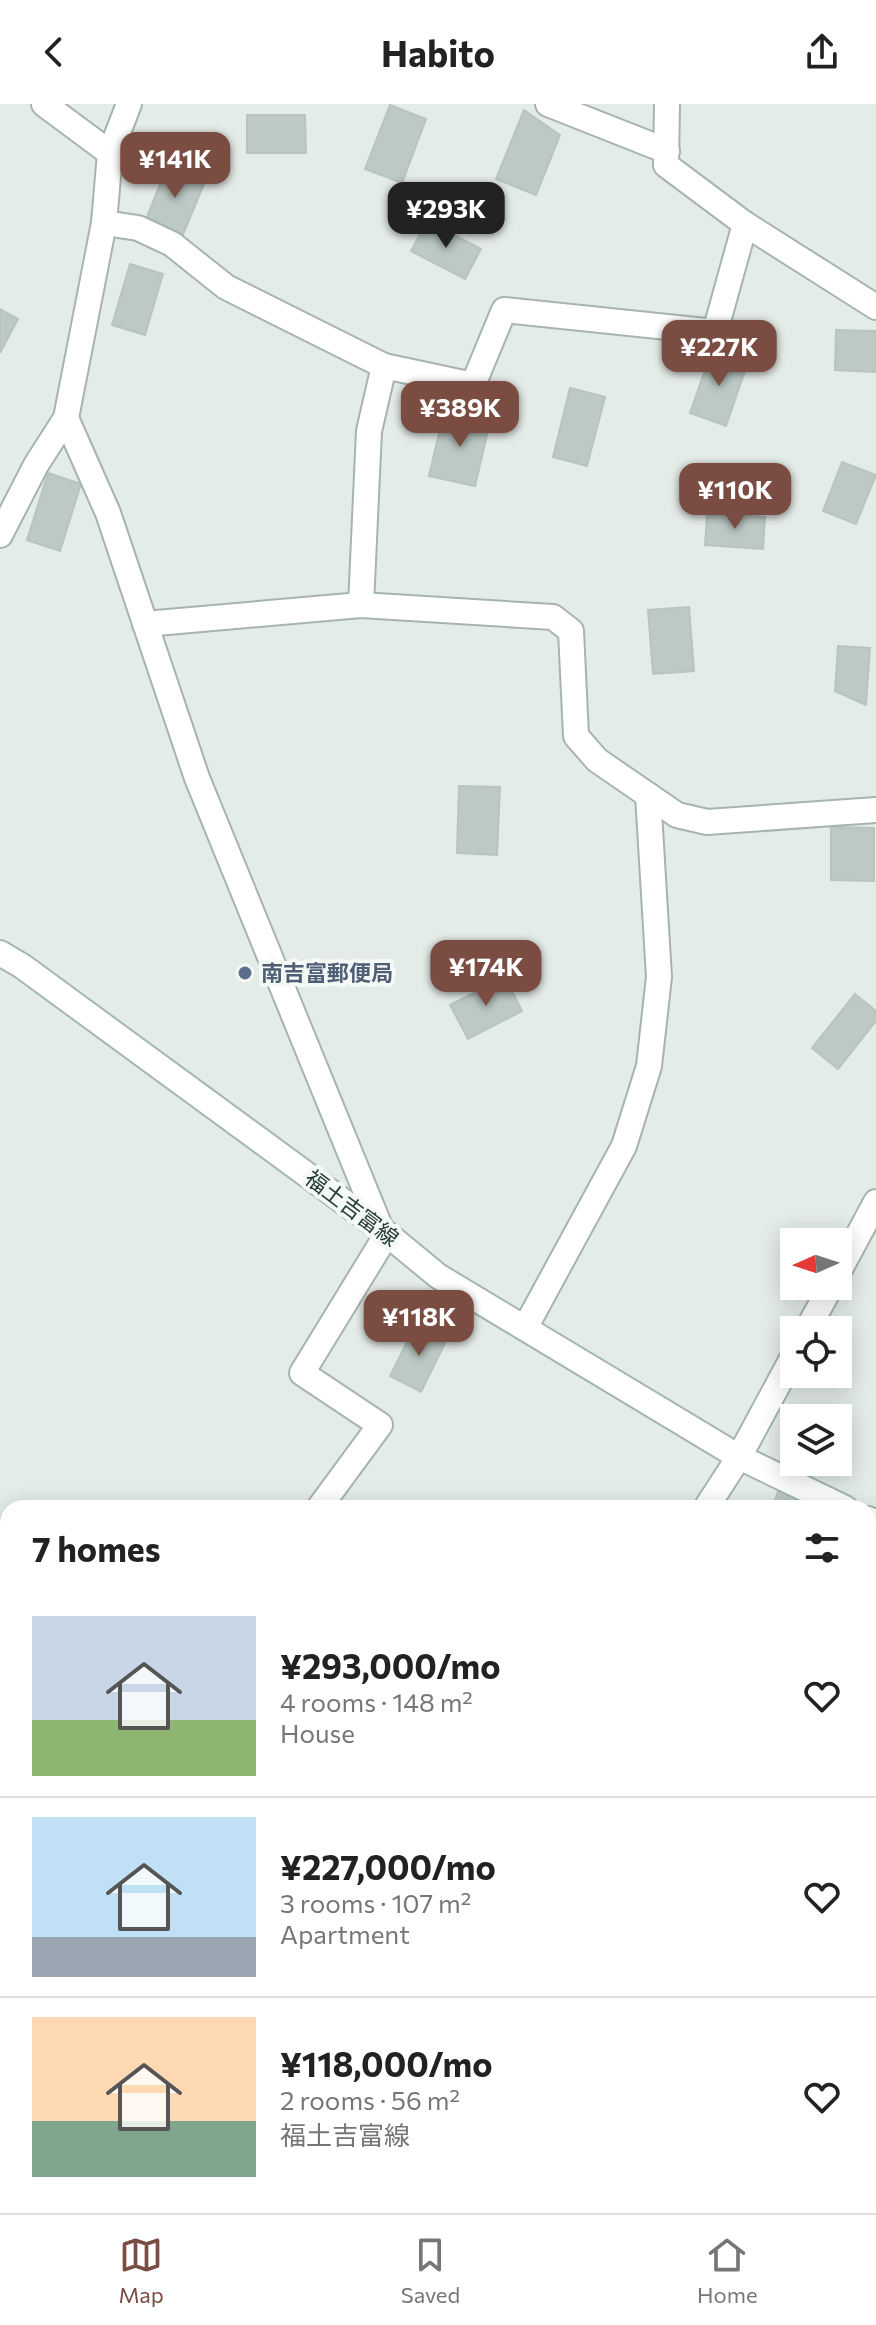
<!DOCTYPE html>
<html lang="en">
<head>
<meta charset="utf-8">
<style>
  body { margin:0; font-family:Commissioner,"Noto Sans JP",sans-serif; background:#f2f2f2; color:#222; height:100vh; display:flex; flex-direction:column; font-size:30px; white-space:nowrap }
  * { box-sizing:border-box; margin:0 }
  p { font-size:26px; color:#767676 }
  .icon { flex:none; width:44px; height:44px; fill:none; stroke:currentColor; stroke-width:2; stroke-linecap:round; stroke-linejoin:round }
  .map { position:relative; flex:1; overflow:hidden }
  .sheet { position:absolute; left:0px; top:1396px; width:876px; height:714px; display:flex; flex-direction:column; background:#fff; border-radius:24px 24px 0 0; box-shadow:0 4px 20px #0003 }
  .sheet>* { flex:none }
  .needle { width:52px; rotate:267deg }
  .fabs { position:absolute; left:780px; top:1124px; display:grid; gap:16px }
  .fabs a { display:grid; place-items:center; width:72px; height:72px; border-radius:0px; background:#fff; box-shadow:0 4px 20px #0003; font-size:40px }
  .price { position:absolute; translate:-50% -68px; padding:0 18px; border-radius:16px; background:#7a4c42; color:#fff; font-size:26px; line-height:52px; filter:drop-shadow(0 2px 4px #0008) }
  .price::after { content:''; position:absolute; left:50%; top:48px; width:24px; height:18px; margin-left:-12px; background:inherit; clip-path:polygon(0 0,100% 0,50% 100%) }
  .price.on { background:#222; color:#fff }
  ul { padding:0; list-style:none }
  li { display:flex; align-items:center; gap:24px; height:200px; padding:0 32px }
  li+li { border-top:2px solid #e0e0e0 }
  li span { display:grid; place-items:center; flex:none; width:224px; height:160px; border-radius:0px; color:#555 }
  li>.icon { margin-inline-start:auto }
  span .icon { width:96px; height:96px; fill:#fffc; stroke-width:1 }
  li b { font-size:34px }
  h2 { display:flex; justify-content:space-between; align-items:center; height:96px; padding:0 32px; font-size:34px }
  header { display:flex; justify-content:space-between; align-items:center; height:104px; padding:0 32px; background:#fff; font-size:36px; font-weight:700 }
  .tab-bar { display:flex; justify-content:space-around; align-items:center; height:112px; border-top:2px solid #e0e0e0; background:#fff; font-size:22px; color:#767676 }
  .tab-bar a { display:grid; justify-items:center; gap:4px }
  .tab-bar .on { color:#7a4c42 }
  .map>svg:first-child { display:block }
  .building { fill:#bcc9c4; stroke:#b7c5be; stroke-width:2 }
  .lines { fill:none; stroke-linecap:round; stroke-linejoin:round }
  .minor-casing { stroke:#a7b4ae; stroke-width:28 }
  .secondary-casing { stroke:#a3b7af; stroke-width:28 }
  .minor { stroke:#fff; stroke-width:24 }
  .secondary { stroke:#fff; stroke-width:24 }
  .service-dot { fill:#5c6f8a; stroke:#f4f9f6; stroke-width:3 }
  .labels { text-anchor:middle; stroke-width:8; stroke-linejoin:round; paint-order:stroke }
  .service-label { font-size:22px; font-weight:bold; fill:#4e5e75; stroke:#f4f9f6; text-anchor:start }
  .street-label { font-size:22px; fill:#253c34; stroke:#f4f9f6 }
</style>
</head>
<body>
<header><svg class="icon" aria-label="back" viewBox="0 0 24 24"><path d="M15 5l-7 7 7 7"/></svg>Habito<svg class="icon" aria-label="share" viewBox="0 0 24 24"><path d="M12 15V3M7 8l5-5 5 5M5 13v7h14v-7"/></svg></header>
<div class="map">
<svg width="876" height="2109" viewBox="0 0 876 2109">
  <rect width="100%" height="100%" fill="#e4ece8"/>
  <!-- building -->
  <g class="building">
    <path d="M390,1L426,15L402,79L365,65Z"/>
    <path d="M524,6L560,31L536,91L496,75Z"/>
    <path d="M247,11H305L306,49H247Z"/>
    <path d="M168,60L206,75L182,133L145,118Z"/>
    <path d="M427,117L481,145L465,175L411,147Z"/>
    <path d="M130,160L163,170L145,231L112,221Z"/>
    <path d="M0,205L18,215L0,249Z"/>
    <path d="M836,226L876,227V268L835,266Z"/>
    <path d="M712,246L748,258L726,322L690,309Z"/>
    <path d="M570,284L605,293L587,362L553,353Z"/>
    <path d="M444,308L490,318L475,382L429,372Z"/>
    <path d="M842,358L876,371L856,420L823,407Z"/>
    <path d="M48,369L81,380L60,447L27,436Z"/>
    <path d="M707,409L765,413L763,445L705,441Z"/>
    <path d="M689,503L694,567L653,570L648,506Z"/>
    <path d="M838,542L870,544L866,601L835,587Z"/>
    <path d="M459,682L500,683L497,751L457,749Z"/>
    <path d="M831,723L874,724V777L831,776Z"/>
    <path d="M505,873L522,907L468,935L450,901Z"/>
    <path d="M855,890L876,907V917L838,965L812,944Z"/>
    <path d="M416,1220L447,1235L421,1288L390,1272Z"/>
    <path d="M779,1385L809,1396V1404H772Z"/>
    <path d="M868,1431L876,1435V1469L868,1486Z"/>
  </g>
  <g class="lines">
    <defs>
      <g id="minor">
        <path d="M44,0L110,49"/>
        <path d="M548,0L667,47"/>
        <path d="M667,0L666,61L745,120L876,203"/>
        <path d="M104,119L138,124L172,140L226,183L384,262L369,327L361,501"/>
        <path d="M384,262L473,281L504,206L715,228L745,120"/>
        <path d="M66,314L108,409L197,674L381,1125"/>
        <path d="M0,431L36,361L66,314L104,119L110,49L129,0"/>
        <path d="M145,520L361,501L553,513L571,527L576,632L597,656L677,711L707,718L876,706"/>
        <path d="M838,1169L876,1098"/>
        <path d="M525,1224L624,1042L649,962L659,873L648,691"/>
        <path d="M807,1226L831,1182"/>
        <path d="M319,1404L380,1321L302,1269L387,1130"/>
        <path d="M706,1404L739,1353L794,1251"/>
        <path d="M374,2109L378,2102"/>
      </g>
      <g id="secondary">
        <path d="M0,849L22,862L381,1125L438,1172L739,1353L845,1404"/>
        <path d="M868,1415L876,1419"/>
      </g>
    </defs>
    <!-- minor casing -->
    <use href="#minor" class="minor-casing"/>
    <!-- secondary casing -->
    <use href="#secondary" class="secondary-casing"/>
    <!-- minor -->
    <use href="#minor" class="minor"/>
    <!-- secondary -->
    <use href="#secondary" class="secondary"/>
  </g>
  <!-- markers -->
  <circle class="service-dot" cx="245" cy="869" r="8"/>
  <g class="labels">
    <!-- service labels -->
    <g class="service-label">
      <text x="261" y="877">南吉富郵便局</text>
    </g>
    <!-- street labels -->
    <g class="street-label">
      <text transform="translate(352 1104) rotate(37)" y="8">福土吉富線</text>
    </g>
  </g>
</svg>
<div class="fabs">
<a><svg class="needle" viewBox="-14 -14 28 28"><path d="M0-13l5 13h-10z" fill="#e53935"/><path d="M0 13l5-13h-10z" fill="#767676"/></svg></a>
<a><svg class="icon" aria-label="locate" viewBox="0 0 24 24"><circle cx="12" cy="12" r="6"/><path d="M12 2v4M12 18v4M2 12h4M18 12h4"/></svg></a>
<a><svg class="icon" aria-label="layers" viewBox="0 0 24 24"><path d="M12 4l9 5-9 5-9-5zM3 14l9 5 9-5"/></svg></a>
</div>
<b class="price" style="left:175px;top:96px">¥141K</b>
<b class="price on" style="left:446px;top:146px">¥293K</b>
<b class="price" style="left:719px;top:284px">¥227K</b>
<b class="price" style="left:460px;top:345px">¥389K</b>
<b class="price" style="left:735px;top:427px">¥110K</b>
<b class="price" style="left:486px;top:904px">¥174K</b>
<b class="price" style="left:419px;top:1254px">¥118K</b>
<section class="sheet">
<h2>7 homes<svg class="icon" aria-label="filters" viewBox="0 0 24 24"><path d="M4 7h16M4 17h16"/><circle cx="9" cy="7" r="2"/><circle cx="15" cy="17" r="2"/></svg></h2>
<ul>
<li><span style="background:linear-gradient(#c9d6e8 65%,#8fb573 0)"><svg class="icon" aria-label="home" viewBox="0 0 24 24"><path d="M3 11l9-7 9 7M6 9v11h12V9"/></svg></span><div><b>¥293,000/mo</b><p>4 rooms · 148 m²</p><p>House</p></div><svg class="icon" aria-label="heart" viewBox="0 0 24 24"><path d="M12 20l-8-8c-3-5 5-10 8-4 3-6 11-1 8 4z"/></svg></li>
<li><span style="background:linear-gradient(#bfe0f5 75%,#9aa5b1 0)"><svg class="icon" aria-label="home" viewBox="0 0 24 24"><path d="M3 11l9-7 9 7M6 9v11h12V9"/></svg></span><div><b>¥227,000/mo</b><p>3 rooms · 107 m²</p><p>Apartment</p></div><svg class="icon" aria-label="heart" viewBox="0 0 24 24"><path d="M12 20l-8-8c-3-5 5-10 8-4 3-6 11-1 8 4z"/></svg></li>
<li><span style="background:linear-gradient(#ffd9b3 65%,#7fa58c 0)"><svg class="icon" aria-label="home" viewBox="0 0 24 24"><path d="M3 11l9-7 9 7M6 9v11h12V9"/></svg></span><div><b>¥118,000/mo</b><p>2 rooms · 56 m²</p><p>福土吉富線</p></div><svg class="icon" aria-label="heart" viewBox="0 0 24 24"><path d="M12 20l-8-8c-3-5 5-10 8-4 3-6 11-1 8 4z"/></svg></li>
</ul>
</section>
</div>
<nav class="tab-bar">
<a class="on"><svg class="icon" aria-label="map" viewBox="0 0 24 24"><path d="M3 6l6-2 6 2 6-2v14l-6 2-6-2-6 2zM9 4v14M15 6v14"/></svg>Map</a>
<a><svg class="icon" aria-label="saved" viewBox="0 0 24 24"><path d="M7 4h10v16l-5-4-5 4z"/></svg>Saved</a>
<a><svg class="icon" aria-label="home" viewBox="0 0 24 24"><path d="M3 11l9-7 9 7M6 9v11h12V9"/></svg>Home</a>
</nav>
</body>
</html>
